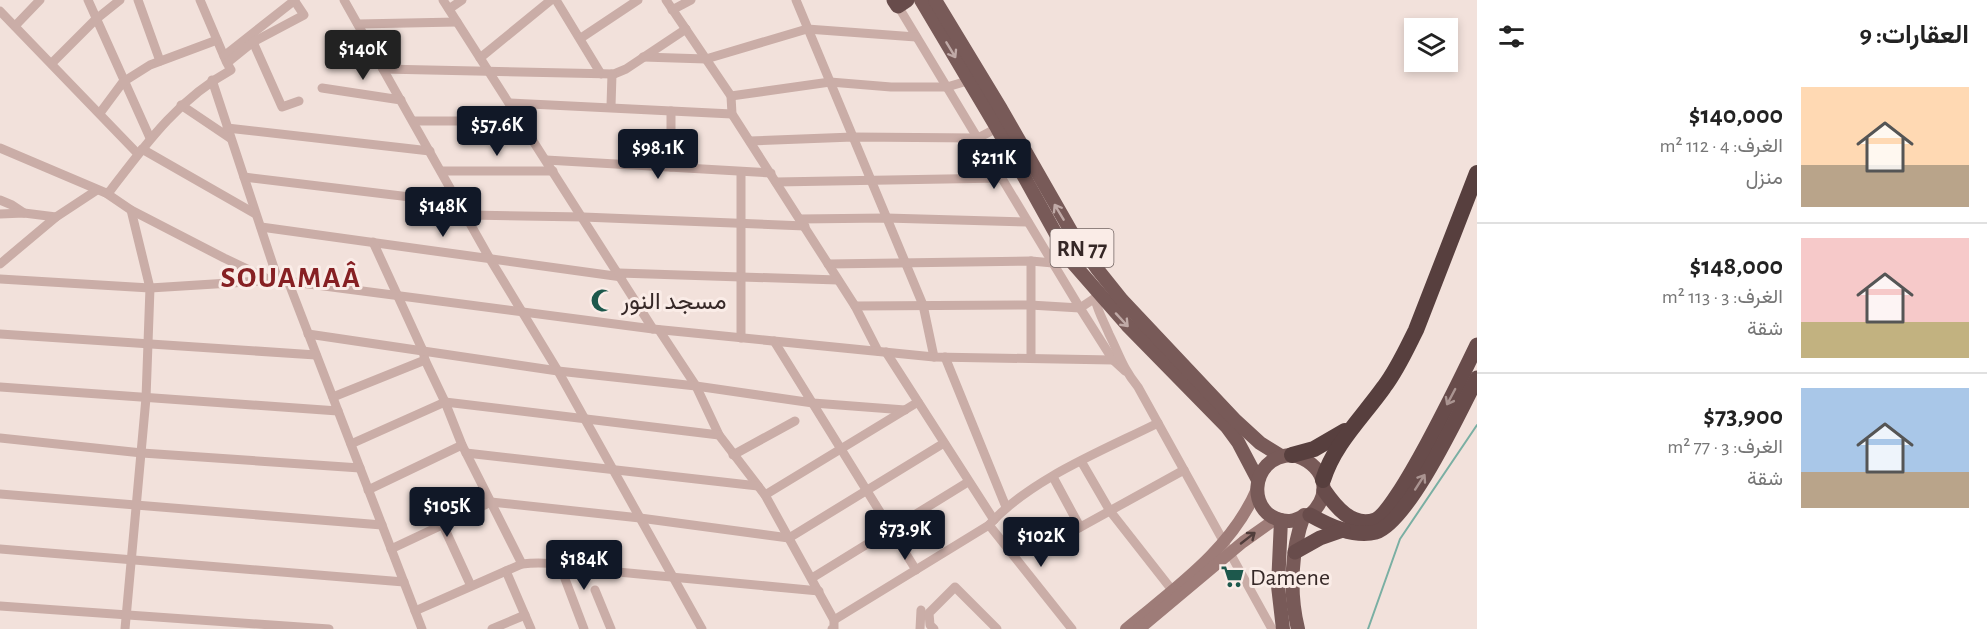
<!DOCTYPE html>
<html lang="ar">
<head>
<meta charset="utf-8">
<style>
  body { margin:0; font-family:"Alegreya Sans",Vazirmatn,sans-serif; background:#f2f2f2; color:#222; direction:rtl; height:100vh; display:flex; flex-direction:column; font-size:22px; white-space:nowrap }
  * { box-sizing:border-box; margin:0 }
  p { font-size:20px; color:#767676 }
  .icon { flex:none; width:33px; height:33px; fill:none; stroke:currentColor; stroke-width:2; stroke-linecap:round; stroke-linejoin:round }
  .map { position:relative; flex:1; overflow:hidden; direction:ltr }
  .side { display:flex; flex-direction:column; background:#fff; width:510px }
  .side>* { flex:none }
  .tools { position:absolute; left:1404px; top:18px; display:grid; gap:12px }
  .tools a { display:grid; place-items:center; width:54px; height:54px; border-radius:0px; background:#fff; box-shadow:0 3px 9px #0003; font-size:30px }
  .price { position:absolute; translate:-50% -51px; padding:0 14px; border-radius:6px; background:#111827; color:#fff; font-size:20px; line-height:39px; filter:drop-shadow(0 2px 3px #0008) }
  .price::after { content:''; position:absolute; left:50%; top:36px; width:18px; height:14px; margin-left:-9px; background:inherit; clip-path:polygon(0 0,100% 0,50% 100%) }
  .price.current { background:#222; color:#fff }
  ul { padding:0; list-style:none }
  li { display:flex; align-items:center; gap:18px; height:150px; padding:0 18px }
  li+li { border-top:2px solid #e0e0e0 }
  li span { display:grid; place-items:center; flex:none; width:168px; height:120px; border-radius:0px; color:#555 }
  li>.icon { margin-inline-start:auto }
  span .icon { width:72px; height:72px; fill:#fffc; stroke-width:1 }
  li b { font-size:26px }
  h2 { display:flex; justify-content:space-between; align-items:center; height:72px; padding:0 18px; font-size:26px }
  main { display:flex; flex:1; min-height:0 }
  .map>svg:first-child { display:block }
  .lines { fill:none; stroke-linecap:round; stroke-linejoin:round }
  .stream { stroke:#7aafa3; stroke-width:2 }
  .minor { stroke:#caada7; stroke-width:9 }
  .secondary { stroke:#9e7c78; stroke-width:12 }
  .primary { stroke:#785a58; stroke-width:14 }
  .trunk { stroke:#684c4b; stroke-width:15 }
  .motorway { stroke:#573f3e; stroke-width:16 }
  .oneway { stroke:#c0aaa7 }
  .oneway2 { stroke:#aa9491 }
  .oneway3 { stroke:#503d3b }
  .labels { text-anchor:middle; stroke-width:6; stroke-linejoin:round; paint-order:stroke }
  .shield { fill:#faece7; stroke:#716361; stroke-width:1.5 }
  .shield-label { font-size:22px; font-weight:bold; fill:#362827 }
  .poi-label { font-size:24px; fill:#362827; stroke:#faece7; text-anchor:start }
  .district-label { font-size:30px; font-weight:bold; letter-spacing:1.5px; fill:#862023; stroke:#faece7 }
</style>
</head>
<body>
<main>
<section class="side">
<h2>العقارات: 9<svg class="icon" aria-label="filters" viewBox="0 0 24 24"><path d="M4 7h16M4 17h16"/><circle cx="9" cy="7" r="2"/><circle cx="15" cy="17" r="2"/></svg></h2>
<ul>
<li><span style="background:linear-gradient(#ffd9b3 65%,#b9a48a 0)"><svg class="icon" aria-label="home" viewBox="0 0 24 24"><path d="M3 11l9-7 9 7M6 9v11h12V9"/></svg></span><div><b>$140,000</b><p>الغرف: 4 · 112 m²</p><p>منزل</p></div></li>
<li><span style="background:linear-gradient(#f6c9c9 70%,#c2b280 0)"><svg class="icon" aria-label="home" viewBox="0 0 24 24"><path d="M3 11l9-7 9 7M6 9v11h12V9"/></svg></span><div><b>$148,000</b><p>الغرف: 3 · 113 m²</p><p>شقة</p></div></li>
<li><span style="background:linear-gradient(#a9c7e8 70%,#b9a48a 0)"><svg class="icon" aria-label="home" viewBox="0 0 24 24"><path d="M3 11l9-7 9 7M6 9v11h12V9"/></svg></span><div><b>$73,900</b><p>الغرف: 3 · 77 m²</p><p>شقة</p></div></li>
</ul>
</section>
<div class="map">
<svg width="1477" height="629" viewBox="0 0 1477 629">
  <rect width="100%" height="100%" fill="#f2e1db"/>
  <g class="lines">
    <!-- stream -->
    <path class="stream" d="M1368,629L1400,539L1477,425"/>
    <!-- minor -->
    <g class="minor">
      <path d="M88,0L150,138"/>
      <path d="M138,0L160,61"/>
      <path d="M200,0L226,61"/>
      <path d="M344,0L490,259L558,371L702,629"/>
      <path d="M443,0L653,329"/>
      <path d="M556,0L601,74"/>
      <path d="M666,0L731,96L732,114L855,306L878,351"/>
      <path d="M796,0L923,305L934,357"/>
      <path d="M898,6L1080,308L1113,360L1125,371"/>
      <path d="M449,9L462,0"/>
      <path d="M672,10L691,0"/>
      <path d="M0,11L138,154"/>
      <path d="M358,24L457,22"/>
      <path d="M15,26L40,0"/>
      <path d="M581,38L638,0"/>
      <path d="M253,42L282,107L299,101"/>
      <path d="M224,56L295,0"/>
      <path d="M643,57L706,59L807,29L916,37"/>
      <path d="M480,58L551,0"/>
      <path d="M52,63L95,20L120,0"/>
      <path d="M383,69L614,74L626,69L686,29"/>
      <path d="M212,80L278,280"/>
      <path d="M322,88L401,100"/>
      <path d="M731,96L830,82L891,87H947L974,79"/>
      <path d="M510,103L732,114"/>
      <path d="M181,105L230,138"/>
      <path d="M611,106L612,74"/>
      <path d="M671,111V167"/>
      <path d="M100,113L123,82L150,65L217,40"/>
      <path d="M413,121H521"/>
      <path d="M227,128L430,151"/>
      <path d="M750,141L853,137L978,138L997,128"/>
      <path d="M0,148L106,193L131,210L224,258L268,279"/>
      <path d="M142,149L254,213"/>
      <path d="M546,160L771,173"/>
      <path d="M441,171H553"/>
      <path d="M741,172V338"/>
      <path d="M244,177L460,203"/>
      <path d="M776,182L1002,178"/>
      <path d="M106,193L110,191C145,145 178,99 231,70L227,63L253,42L304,15L294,0"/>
      <path d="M0,200L12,205L24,213"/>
      <path d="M0,214L24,213L56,217"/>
      <path d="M467,215L583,217L805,226"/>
      <path d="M800,219L886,218L1028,222"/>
      <path d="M261,227L622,277"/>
      <path d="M373,242L423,351L425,360L445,402L462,445L522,564"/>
      <path d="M0,264L56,217L97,190"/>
      <path d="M828,264L1031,261L1053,263L1071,261"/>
      <path d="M619,273L838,280"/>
      <path d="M0,279L150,288L278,280L653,329L934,357L1113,360"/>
      <path d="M288,281L422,629"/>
      <path d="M1095,299C1098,312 1104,322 1109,334C1120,356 1122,367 1138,387L1272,629"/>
      <path d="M855,306L1030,305L1080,308L1098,296"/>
      <path d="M659,330L696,386L719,435L765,495L834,620V629H832"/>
      <path d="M0,334L316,355"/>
      <path d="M308,334L558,371L696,386L813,403L905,410"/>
      <path d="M774,341L916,570"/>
      <path d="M886,352L994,520"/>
      <path d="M945,357L1006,507"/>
      <path d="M1031,358V261"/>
      <path d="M0,387L338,411"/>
      <path d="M333,397L425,360"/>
      <path d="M0,438L142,453L360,468"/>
      <path d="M351,444L445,402L719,435"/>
      <path d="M466,453L758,486"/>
      <path d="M733,455L795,421"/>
      <path d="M1081,461L1110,511L1172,590"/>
      <path d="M1053,477L1080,527"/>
      <path d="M368,490L462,445"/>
      <path d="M0,494L382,525"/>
      <path d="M765,495L918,402"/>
      <path d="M443,525L471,586"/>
      <path d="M989,525L1072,629"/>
      <path d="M1057,540L1184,470"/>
      <path d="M0,549L404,582"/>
      <path d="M391,549L491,502L640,518L789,538L944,443"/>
      <path d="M559,563L584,629"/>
      <path d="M506,571L531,629"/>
      <path d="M812,578L968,482"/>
      <path d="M595,590L611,629"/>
      <path d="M0,606L329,629"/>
      <path d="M415,611L522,564C544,561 564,564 586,569L819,591"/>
      <path d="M834,620L989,525C1030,479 1104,450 1158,423"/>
      <path d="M125,629L146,398L150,288L131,210"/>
      <path d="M492,629L525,615"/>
      <path d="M920,629L921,610"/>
      <path d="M934,629L930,625L929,613L955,587L997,629"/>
    </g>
    <!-- secondary -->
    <g class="secondary">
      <path d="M1126,629C1175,588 1231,550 1257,489"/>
      <path d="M1139,629L1243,542L1277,518"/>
    </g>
    <!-- primary -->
    <g class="primary">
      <path d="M921,0L997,128L1071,261L1127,325L1227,427L1238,442L1258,480"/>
      <path d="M935,0L1001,109L1072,233L1098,270L1122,300L1236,421L1260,443L1281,456"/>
      <path d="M1292,455C1323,462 1335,492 1310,515C1301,515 1296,522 1288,521C1245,519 1248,456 1292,455Z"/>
      <path d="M1281,520L1278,586L1283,629"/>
      <path d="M1298,629C1289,592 1291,550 1304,515"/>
    </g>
    <!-- trunk -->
    <g class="trunk">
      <path d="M894,0L898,6L907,0"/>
      <path d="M1324,490C1335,506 1352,528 1375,520C1397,512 1464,372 1477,345"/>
      <path d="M1310,515C1328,525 1354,538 1376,532C1409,521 1460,411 1477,378"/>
      <path d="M1295,552L1320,538L1343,530"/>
    </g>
    <!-- motorway -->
    <g class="motorway">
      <path d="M1292,455L1314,449L1345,431"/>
      <path d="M1323,480C1334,444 1362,418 1384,387C1397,370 1406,350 1416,330L1477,173"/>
    </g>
  </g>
  <!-- one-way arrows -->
  <defs><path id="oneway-shaft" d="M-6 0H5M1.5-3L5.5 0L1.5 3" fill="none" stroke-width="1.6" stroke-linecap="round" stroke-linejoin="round" transform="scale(1.5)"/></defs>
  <g class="oneway">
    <use href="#oneway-shaft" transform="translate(951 50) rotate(59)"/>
    <use href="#oneway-shaft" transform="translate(1059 212) rotate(-121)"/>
    <use href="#oneway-shaft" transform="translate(1122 320) rotate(47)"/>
  </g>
  <g class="oneway2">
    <use href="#oneway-shaft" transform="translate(1451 397) rotate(118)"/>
    <use href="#oneway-shaft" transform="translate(1420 482) rotate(-57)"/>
  </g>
  <use class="oneway3" href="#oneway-shaft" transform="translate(1248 538) rotate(-38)"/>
  <!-- icons -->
  <defs>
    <symbol id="mosque-bare" viewBox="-9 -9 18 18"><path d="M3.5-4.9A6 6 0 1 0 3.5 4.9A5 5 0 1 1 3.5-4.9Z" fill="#1d584c" stroke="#faece7" stroke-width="2.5" paint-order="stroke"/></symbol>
    <symbol id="supermarket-bare" viewBox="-9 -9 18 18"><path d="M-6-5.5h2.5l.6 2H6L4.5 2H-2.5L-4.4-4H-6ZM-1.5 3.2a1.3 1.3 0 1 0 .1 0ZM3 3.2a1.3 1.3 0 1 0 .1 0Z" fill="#1d584c" stroke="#faece7" stroke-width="2.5" paint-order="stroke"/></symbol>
  </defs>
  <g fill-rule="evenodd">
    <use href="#mosque-bare" x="586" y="284" width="33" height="33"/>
    <use href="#supermarket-bare" x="1216" y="560" width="33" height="33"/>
  </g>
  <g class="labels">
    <!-- shield labels -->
    <rect class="shield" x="1050.5" y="229" width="63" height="38" rx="4.5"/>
    <g class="shield-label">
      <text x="1082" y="256">RN 77</text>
    </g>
    <!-- poi labels -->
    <g class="poi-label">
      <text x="621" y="309">مسجد النور</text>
      <text x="1250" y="585">Damene</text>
    </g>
    <!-- district labels -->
    <g class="district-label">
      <text x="291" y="287">SOUAMAÂ</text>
    </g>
  </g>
</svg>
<div class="tools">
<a><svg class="icon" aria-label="layers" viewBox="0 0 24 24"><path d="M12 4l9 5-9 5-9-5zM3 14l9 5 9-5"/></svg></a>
</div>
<b class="price current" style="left:363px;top:81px">$140K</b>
<b class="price" style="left:497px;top:157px">$57.6K</b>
<b class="price" style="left:658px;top:180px">$98.1K</b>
<b class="price" style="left:994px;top:190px">$211K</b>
<b class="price" style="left:443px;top:238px">$148K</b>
<b class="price" style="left:447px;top:538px">$105K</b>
<b class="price" style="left:905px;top:561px">$73.9K</b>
<b class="price" style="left:1041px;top:568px">$102K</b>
<b class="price" style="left:584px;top:591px">$184K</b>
</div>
</main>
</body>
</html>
